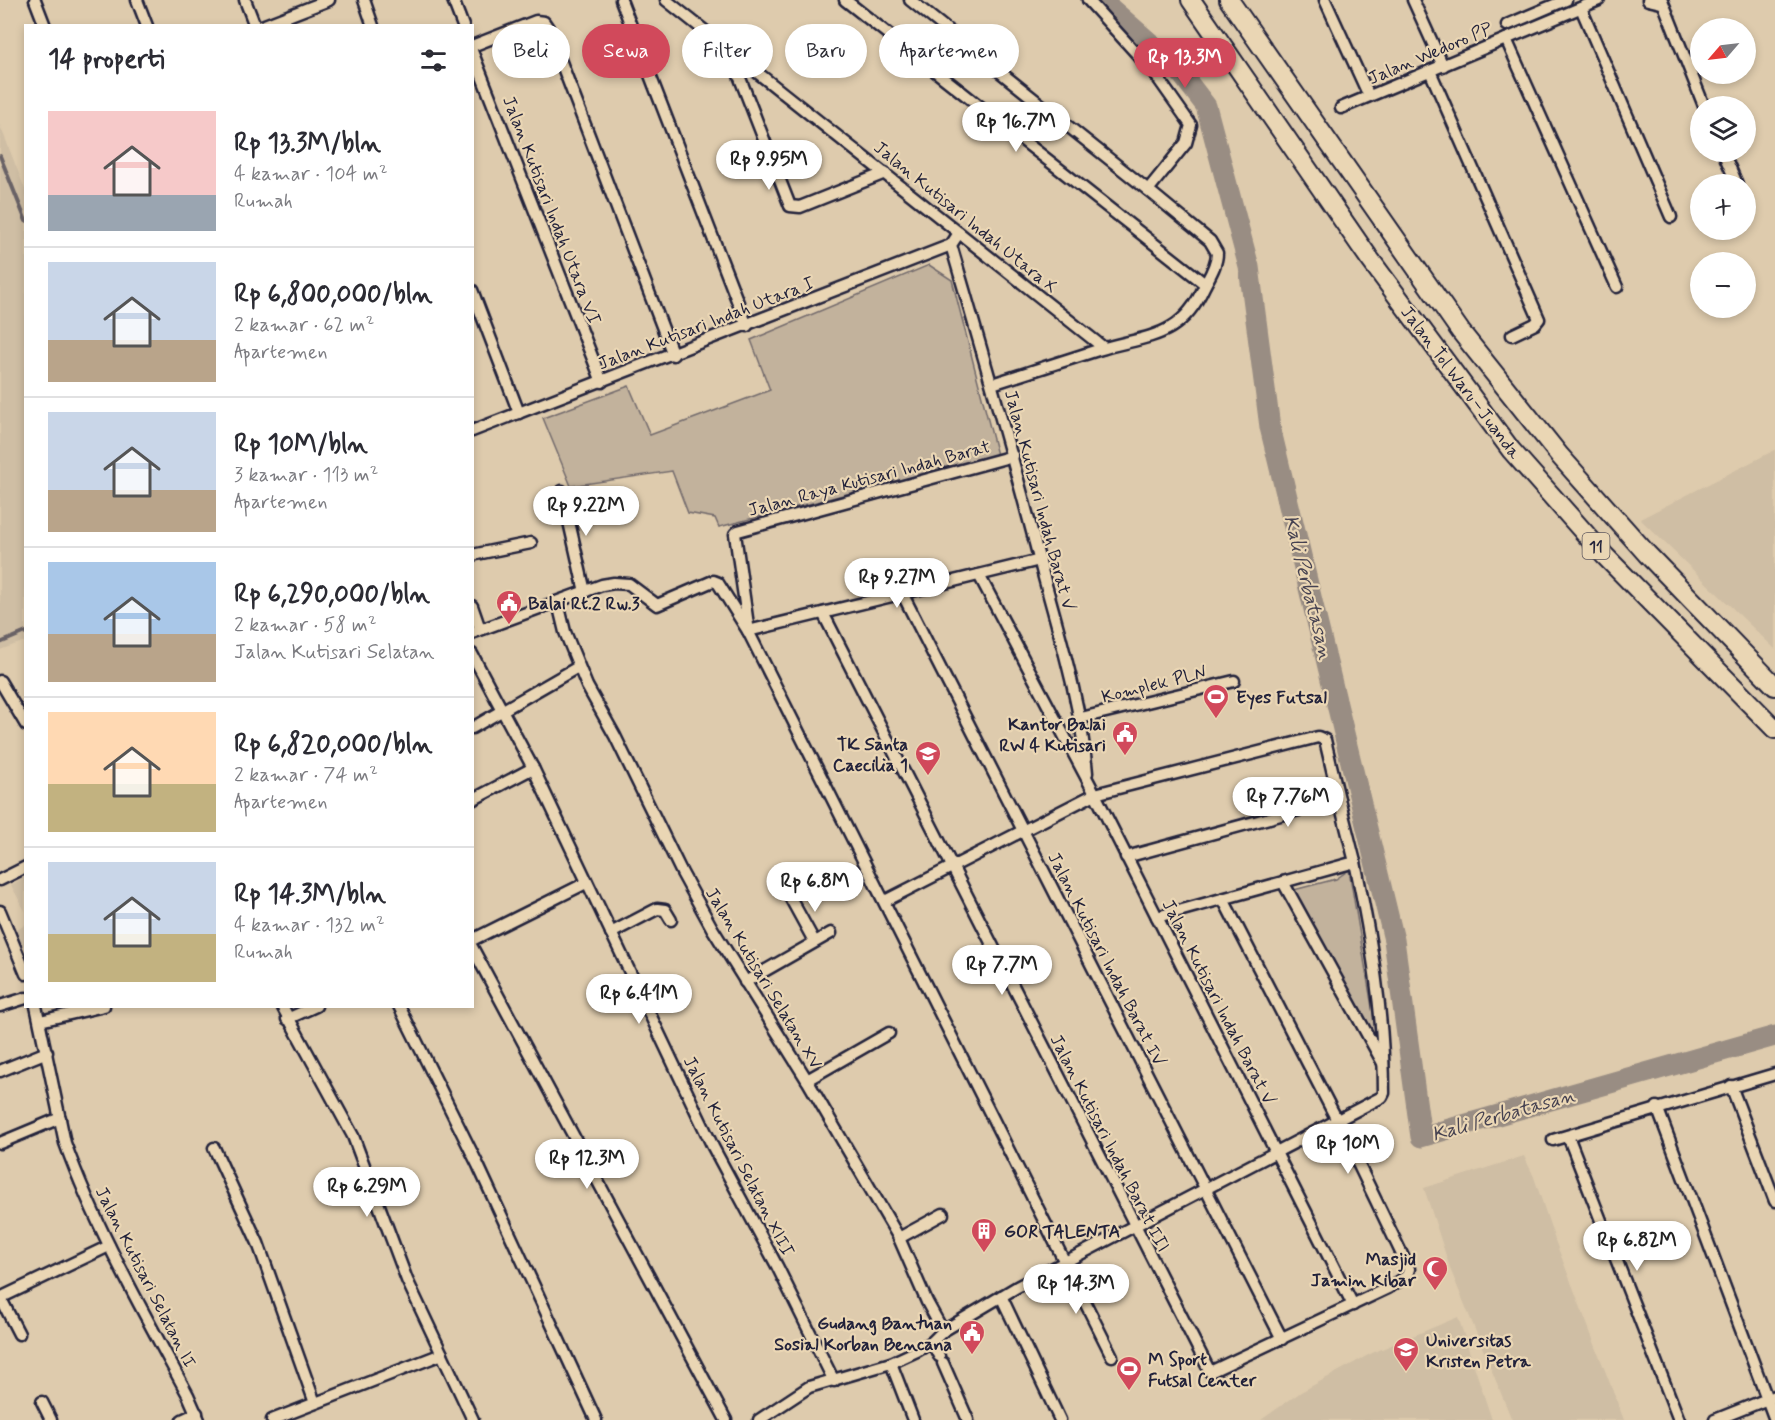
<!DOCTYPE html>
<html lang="id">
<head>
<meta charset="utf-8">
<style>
  body { margin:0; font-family:Mynerve,sans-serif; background:#f2f2f3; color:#2b2b33; height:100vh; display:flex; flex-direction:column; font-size:22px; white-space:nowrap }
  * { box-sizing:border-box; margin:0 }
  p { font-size:20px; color:#7c7c81 }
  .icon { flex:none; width:33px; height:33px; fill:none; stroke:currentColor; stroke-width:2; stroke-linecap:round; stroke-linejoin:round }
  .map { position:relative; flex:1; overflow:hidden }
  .sheet { position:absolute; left:24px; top:24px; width:450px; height:984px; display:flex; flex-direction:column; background:#fff; border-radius:0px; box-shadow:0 3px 9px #0003 }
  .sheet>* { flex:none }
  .top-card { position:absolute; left:492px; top:24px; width:570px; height:54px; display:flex; gap:12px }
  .needle { width:39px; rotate:242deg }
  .fabs { position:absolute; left:1690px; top:18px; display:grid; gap:12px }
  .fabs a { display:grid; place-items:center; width:66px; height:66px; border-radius:50%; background:#fff; box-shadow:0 3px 9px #0003; font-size:30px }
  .price { position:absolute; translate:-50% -51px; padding:0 14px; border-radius:21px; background:#fff; color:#222; font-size:20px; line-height:39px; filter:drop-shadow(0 2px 3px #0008) }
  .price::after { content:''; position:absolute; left:50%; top:36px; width:18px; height:14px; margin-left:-9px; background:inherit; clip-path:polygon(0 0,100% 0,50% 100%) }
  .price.active { background:#d1495b; color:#fff }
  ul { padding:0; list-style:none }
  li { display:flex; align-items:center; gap:18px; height:150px; padding:0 24px }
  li+li { border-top:2px solid #e1e1e2 }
  li span { display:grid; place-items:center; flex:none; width:168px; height:120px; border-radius:0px; color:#555 }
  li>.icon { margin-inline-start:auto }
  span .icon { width:72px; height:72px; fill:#fffc; stroke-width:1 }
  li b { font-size:26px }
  h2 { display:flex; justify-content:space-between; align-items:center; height:72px; padding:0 24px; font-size:26px }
  .chip { padding:0 21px; border-radius:27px; background:#fff; box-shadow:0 3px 9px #0003; font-size:21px; line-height:54px }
  .chip.active { background:#d1495b; color:#fff }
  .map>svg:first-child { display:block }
  .built { fill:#cfbea4 }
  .green { fill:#c2b29c; stroke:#726a6c; stroke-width:1.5 }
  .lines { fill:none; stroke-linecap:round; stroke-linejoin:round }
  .stream { stroke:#696266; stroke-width:4 }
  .river { stroke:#998d83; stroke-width:21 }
  .minor-casing { stroke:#22223b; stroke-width:15 }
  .motorway-casing { stroke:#22223b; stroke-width:22 }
  .minor { stroke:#ead6b4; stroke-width:10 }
  .motorway { stroke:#ead6b4; stroke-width:18 }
  .labels { text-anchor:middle; stroke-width:4.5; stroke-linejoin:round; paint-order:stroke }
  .shield { fill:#ead6b4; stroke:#5e585f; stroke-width:1.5 }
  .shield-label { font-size:16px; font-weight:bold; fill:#22223b }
  .street-label { font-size:18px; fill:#22223b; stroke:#ead6b4 }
  .poi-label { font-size:18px; font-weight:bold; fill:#22223b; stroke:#ead6b4; text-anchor:start }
  .water-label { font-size:20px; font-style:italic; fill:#464251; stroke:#ead6b4 }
</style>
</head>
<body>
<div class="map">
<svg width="1775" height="1420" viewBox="0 0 1775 1420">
  <rect width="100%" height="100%" fill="#decbad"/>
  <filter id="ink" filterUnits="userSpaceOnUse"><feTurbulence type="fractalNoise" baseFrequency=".0167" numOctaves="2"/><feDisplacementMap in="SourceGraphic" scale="12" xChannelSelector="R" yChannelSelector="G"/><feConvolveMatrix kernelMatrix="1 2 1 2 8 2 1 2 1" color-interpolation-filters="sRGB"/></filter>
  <g filter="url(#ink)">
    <!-- built -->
    <g class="built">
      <path d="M0,125L26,192L25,641L0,650Z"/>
      <path d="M1775,450V649L1640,519Z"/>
      <path d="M25,877V911L11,885Z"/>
      <path d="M25,925V944L21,946L14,932Z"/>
      <path d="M1524,1156L1534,1177L1556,1243L1624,1420H1512L1451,1271L1424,1188Z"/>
      <path d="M1458,1317L1492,1420H1261L1301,1392L1370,1354Z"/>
    </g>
    <!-- green -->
    <g class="green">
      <path d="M929,265L952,280L997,455L719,527L715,518L688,513L672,471L571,486L543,418L629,386L650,435L770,390L751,340Z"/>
      <path d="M1349,870L1378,1043L1290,891L1336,879Z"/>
    </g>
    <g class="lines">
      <!-- stream -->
      <g class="stream">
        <path d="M0,156L26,221"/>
        <path d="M0,643L26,632"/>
      </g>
      <!-- river -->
      <path class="river" d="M1101,0L1174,64L1206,106L1249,267L1270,427L1394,940L1421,1137L1775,1036"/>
      <defs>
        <g id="minor">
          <path d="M35,0L45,26"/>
          <path d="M137,0L147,26"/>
          <path d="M245,0L255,26"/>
          <path d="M364,0L373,26"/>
          <path d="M453,0L463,26"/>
          <path d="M621,0L747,326"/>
          <path d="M666,0L1104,348"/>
          <path d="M845,0L1205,284"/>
          <path d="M910,0L1148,190L1210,241L1217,253C1217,265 1209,277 1204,287C1180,340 1146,335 1098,350C1063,361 1027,373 992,384"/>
          <path d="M1088,0L1155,74L1191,125L1186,143L1148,190"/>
          <path d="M1325,0L1369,96"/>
          <path d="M1413,0L1443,66"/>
          <path d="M1648,0L1661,3"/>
          <path d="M1662,0L1704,106"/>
          <path d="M1581,8L1671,217"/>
          <path d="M1507,25L1566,0"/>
          <path d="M262,26L329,0"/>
          <path d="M1506,39L1617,287"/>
          <path d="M472,46L536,21L544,22L548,28L673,355"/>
          <path d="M729,50L790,206L800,207L885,173"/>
          <path d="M472,51L602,382"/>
          <path d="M1430,71L1539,319L1535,324L1512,335"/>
          <path d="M1341,108L1599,0"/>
          <path d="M1723,152L1737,184"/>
          <path d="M1746,206L1748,211"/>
          <path d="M959,233L951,245C983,354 1015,464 1043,574C1061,640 1081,705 1087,773"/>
          <path d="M472,290L519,413"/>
          <path d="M472,431L951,245"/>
          <path d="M562,491L585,592"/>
          <path d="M472,555L531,543"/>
          <path d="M979,575L1095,794L1353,1305"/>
          <path d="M902,593L1282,1339"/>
          <path d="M558,603L565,632L587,686L615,736L682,873L712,928L807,1080L899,1238L927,1302L943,1331"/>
          <path d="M472,606L480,629"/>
          <path d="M823,613L1210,1372L1388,1288L1407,1276L1409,1269L1338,1122L1223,899"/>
          <path d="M748,625L735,534L738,531L1013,456"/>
          <path d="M748,631L1040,560"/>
          <path d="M472,633L602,585L614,583L629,584L657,605L713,581L718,583L748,631L1112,1356"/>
          <path d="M472,654L533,768L713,1147L777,1266L834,1381"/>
          <path d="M0,681L26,725"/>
          <path d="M1081,718L1234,681"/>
          <path d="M472,728L578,667"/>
          <path d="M472,800L533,768"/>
          <path d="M0,880L26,867"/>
          <path d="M1283,882L1383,1063"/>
          <path d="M791,899L814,941"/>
          <path d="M885,901L1095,794L1318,737L1325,740L1339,799L1126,857"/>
          <path d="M0,911L26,974"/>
          <path d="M1157,917L1355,862L1339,799"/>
          <path d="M611,933L657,909L665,910L671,920"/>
          <path d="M472,940L586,883"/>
          <path d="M472,947L726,1420"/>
          <path d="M745,982L831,933"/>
          <path d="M0,1006L26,998"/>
          <path d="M36,1006L65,1143C97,1231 144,1313 188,1395L199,1420"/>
          <path d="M282,1006L353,1136L407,1280L473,1420"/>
          <path d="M399,1006L478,1165L596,1420"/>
          <path d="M287,1019L316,1006"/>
          <path d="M40,1021L104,1006"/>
          <path d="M0,1071L47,1052"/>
          <path d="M807,1080L889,1033"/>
          <path d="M1731,1086L1775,1201"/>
          <path d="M1657,1107L1775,1420"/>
          <path d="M1568,1136L1679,1420"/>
          <path d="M1553,1140L1775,1074"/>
          <path d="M0,1143L60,1118"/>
          <path d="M214,1148L258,1243L315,1403"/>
          <path d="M899,1238L943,1214"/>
          <path d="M1001,1296L1060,1420"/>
          <path d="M0,1297L19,1334"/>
          <path d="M0,1298L109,1246"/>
          <path d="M932,1342L939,1356"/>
          <path d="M891,1363L913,1420"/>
          <path d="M943,1363L968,1420"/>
          <path d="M42,1402L51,1420"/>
          <path d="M182,1420L197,1413"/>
          <path d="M272,1420L442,1354"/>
          <path d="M759,1420L809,1387L891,1363L917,1351L932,1342L943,1331L1017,1287L1382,1097L1384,1093C1384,1014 1371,939 1355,862"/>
          <path d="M1715,1420L1775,1396"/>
        </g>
        <g id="motorway">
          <path d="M1191,0L1369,258L1511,450L1605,556L1775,729"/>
          <path d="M1229,0L1461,332L1560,456L1647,554L1775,686"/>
        </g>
      </defs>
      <!-- minor casing -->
      <use href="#minor" class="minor-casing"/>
      <!-- motorway casing -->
      <use href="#motorway" class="motorway-casing"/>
      <!-- minor -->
      <use href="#minor" class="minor"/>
      <!-- motorway -->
      <use href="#motorway" class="motorway"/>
    </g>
  </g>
  <!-- icons -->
  <defs>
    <symbol id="civic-pin" viewBox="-11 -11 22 30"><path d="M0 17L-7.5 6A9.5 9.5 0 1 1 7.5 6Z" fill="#d1495b" stroke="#ead6b4"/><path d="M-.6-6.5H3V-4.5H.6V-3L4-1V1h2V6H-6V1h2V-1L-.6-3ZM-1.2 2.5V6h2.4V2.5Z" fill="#fff"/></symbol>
    <symbol id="stadium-pin" viewBox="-11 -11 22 30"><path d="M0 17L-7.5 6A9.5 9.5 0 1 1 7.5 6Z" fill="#d1495b" stroke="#ead6b4"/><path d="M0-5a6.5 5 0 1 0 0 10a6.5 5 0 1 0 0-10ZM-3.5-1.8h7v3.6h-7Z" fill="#fff"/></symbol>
    <symbol id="school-pin" viewBox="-11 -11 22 30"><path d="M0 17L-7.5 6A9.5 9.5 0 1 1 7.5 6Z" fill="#d1495b" stroke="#ead6b4"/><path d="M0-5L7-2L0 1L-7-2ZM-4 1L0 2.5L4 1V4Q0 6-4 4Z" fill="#fff"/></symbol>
    <symbol id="building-pin" viewBox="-11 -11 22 30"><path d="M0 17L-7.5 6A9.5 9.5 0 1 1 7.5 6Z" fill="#d1495b" stroke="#ead6b4"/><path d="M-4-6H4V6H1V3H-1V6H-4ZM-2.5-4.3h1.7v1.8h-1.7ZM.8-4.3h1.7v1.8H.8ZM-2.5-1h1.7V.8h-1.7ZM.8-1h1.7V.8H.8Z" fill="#fff"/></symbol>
    <symbol id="mosque-pin" viewBox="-11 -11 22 30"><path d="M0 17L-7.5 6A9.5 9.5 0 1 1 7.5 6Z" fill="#d1495b" stroke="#ead6b4"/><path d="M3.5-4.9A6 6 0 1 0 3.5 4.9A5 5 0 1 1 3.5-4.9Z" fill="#fff"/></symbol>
    <symbol id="university-pin" viewBox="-11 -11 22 30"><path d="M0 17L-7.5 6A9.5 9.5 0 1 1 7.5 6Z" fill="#d1495b" stroke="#ead6b4"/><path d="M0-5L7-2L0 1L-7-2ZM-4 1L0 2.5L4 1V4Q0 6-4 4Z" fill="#fff"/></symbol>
  </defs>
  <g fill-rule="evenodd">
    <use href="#civic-pin" x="494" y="588" width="30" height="40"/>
    <use href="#stadium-pin" x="1201" y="682" width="30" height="40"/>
    <use href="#civic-pin" x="1110" y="719" width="30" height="40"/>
    <use href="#school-pin" x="913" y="739" width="30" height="40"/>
    <use href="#building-pin" x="969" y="1216" width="30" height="40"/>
    <use href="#mosque-pin" x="1420" y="1254" width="30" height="40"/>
    <use href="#civic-pin" x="957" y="1318" width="30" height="40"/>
    <use href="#university-pin" x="1391" y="1335" width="30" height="40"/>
    <use href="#stadium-pin" x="1114" y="1354" width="30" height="40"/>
  </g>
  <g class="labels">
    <!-- shield labels -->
    <rect class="shield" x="1582.5" y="533" width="27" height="26" rx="4.5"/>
    <g class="shield-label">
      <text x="1596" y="552">11</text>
    </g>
    <!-- street labels -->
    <g class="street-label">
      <text transform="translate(1430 53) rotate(-23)" y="6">Jalan Wedoro PP</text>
      <text transform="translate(552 210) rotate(69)" y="6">Jalan Kutisari Indah Utara VI</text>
      <text transform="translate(966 217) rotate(39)" y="6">Jalan Kutisari Indah Utara X</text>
      <text transform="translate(706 323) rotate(-21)" y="6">Jalan Kutisari Indah Utara I</text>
      <text transform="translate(1461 382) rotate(53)" y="6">Jalan Tol Waru–Juanda</text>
      <text transform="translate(869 478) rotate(-15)" y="6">Jalan Raya Kutisari Indah Barat</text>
      <text transform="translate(1040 500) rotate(75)" y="6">Jalan Kutisari Indah Barat V</text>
      <text transform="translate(1154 684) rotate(-14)" y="6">Komplek PLN</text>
      <text transform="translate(1107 959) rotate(63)" y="6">Jalan Kutisari Indah Barat IV</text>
      <text transform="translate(764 978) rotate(59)" y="6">Jalan Kutisari Selatan XV</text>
      <text transform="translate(1219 1002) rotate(63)" y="6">Jalan Kutisari Indah Barat V</text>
      <text transform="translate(1110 1143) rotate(63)" y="6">Jalan Kutisari Indah Barat III</text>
      <text transform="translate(739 1156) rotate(63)" y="6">Jalan Kutisari Selatan XIII</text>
      <text transform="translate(146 1277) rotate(63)" y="6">Jalan Kutisari Selatan II</text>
    </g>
    <!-- poi labels -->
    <g class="poi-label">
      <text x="528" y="609">Balai Rt.2 Rw.3</text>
      <text x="1236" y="703">Eyes Futsal</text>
      <text x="1106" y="730" text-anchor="end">Kantor Balai<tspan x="1106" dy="21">RW 4 Kutisari</tspan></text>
      <text x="908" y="750" text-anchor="end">TK Santa<tspan x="908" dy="21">Caecilia 1</tspan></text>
      <text x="1004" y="1237">GOR TALENTA</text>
      <text x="1416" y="1265" text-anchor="end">Masjid<tspan x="1416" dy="21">Jamin Kibar</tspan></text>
      <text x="952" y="1329" text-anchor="end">Gudang Bantuan<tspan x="952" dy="21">Sosial Korban Bencana</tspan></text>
      <text x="1426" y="1346">Universitas<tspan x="1426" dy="21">Kristen Petra</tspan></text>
      <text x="1148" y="1365">M Sport<tspan x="1148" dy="21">Futsal Center</tspan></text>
    </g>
    <!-- water labels -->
    <g class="water-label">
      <text transform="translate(1309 587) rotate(76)" y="7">Kali Perbatasan</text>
      <text transform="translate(1503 1114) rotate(-16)" y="7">Kali Perbatasan</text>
    </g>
  </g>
</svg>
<div class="fabs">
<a><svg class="needle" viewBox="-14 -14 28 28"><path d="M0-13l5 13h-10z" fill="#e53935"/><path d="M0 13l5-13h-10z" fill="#7c7c81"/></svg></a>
<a><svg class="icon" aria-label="layers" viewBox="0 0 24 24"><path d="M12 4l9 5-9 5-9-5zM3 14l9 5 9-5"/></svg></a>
<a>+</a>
<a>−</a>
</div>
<b class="price active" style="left:1185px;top:89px">Rp 13.3M</b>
<b class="price" style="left:1016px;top:153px">Rp 16.7M</b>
<b class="price" style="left:769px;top:191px">Rp 9.95M</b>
<b class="price" style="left:586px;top:537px">Rp 9.22M</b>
<b class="price" style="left:897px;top:609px">Rp 9.27M</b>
<b class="price" style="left:1288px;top:828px">Rp 7.76M</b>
<b class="price" style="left:815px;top:913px">Rp 6.8M</b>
<b class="price" style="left:1002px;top:996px">Rp 7.7M</b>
<b class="price" style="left:639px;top:1025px">Rp 6.41M</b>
<b class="price" style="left:1348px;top:1175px">Rp 10M</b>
<b class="price" style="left:587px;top:1190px">Rp 12.3M</b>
<b class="price" style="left:367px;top:1218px">Rp 6.29M</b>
<b class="price" style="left:1637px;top:1272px">Rp 6.82M</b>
<b class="price" style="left:1076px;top:1315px">Rp 14.3M</b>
<div class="top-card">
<a class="chip">Beli</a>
<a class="chip active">Sewa</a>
<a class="chip">Filter</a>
<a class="chip">Baru</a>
<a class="chip">Apartemen</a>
</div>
<section class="sheet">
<h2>14 properti<svg class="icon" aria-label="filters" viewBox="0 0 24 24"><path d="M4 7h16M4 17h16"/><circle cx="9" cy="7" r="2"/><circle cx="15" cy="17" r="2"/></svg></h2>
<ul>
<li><span style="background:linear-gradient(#f6c9c9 70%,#9aa5b1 0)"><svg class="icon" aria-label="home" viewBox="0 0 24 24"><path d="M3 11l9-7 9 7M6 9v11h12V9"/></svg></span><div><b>Rp 13.3M/bln</b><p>4 kamar · 104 m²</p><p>Rumah</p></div></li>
<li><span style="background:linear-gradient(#c9d6e8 65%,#b9a48a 0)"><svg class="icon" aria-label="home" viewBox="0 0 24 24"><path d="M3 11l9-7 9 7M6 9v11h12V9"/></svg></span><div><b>Rp 6,800,000/bln</b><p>2 kamar · 62 m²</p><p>Apartemen</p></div></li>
<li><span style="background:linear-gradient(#c9d6e8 65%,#b9a48a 0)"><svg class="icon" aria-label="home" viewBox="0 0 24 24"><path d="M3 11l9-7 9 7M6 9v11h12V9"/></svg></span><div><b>Rp 10M/bln</b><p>3 kamar · 113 m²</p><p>Apartemen</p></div></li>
<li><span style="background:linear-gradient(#a9c7e8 60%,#b9a48a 0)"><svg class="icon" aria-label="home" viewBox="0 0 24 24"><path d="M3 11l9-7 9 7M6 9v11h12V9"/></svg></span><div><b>Rp 6,290,000/bln</b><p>2 kamar · 58 m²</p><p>Jalan Kutisari Selatan</p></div></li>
<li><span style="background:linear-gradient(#ffd9b3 60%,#c2b280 0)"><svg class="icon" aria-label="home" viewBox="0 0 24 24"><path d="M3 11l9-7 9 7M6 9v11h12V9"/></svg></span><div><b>Rp 6,820,000/bln</b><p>2 kamar · 74 m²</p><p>Apartemen</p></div></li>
<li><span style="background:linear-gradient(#c9d6e8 60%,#c2b280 0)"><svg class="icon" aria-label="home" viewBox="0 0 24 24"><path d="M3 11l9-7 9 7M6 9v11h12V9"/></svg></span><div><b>Rp 14.3M/bln</b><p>4 kamar · 132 m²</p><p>Rumah</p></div></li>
</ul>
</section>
</div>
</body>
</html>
